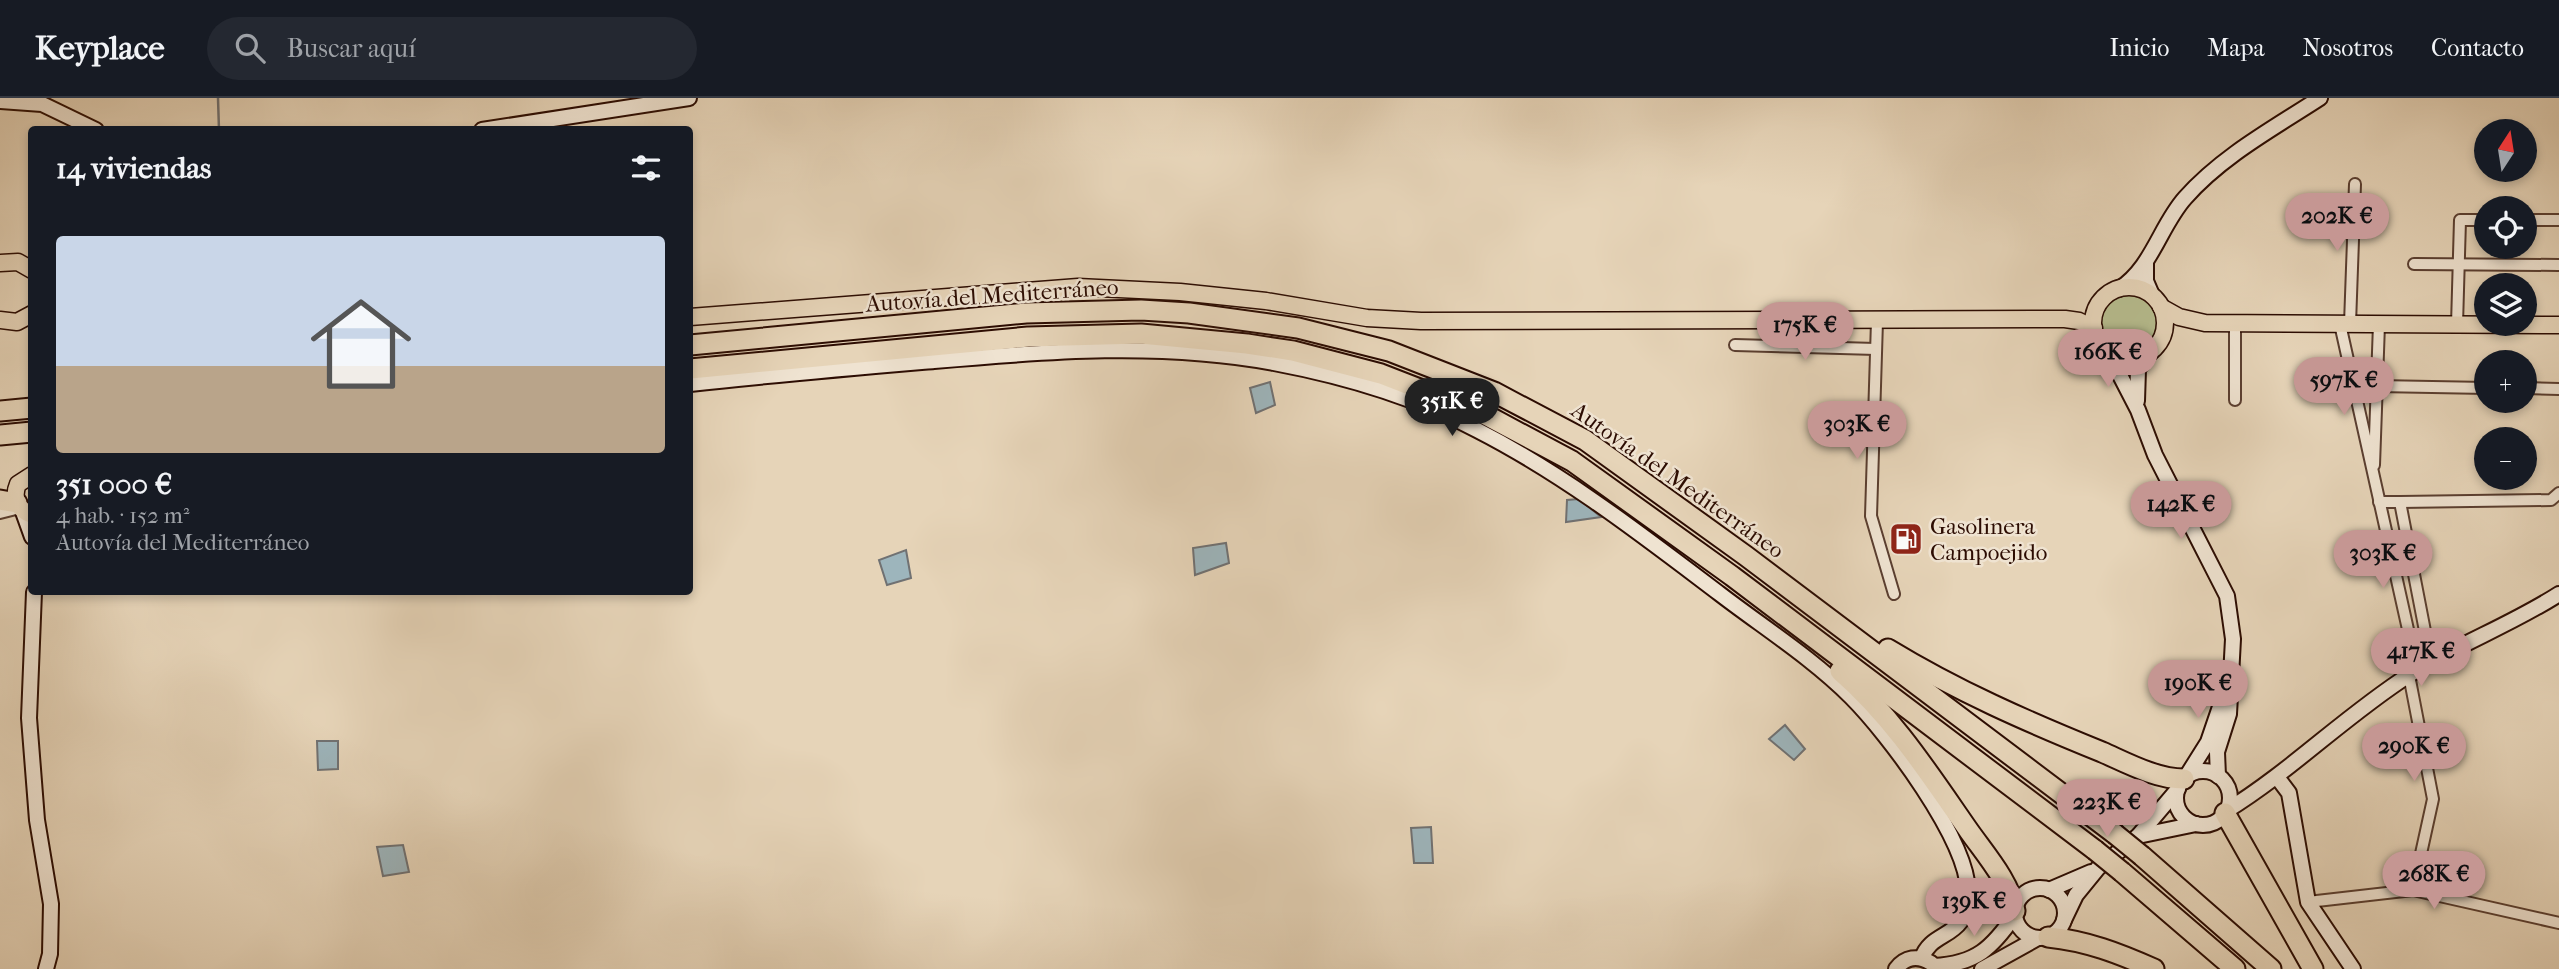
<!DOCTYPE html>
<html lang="es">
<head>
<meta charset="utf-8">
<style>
  body { margin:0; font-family:"IM FELL French Canon",serif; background:#242831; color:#f1f3f6; height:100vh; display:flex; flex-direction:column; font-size:26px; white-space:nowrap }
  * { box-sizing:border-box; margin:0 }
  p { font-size:23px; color:#9ea1a6 }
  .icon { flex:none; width:38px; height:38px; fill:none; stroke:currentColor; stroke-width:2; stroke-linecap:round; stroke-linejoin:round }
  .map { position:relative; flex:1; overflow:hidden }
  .panel { position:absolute; left:28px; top:28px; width:665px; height:469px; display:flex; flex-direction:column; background:#171b24; border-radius:7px; box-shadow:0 4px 10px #0003 }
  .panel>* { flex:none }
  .needle { width:46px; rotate:12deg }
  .buttons { position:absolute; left:2474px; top:21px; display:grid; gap:14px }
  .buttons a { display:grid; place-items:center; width:63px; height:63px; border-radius:50%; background:#171b24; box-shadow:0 4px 10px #0003; font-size:35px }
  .price { position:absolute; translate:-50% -60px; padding:0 16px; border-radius:24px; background:#c59692; color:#111; font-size:23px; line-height:46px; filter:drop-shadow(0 2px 4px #0008) }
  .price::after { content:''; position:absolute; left:50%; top:42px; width:21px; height:16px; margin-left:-10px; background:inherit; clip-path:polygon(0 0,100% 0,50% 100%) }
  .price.current { background:#222; color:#fff }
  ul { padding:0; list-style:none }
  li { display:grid; align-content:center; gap:14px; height:371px; padding:0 28px }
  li+li { border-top:2px solid #363941 }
  li span { display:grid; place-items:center; height:217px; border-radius:7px; color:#555 }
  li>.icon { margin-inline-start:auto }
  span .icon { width:126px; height:126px; fill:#fffc; stroke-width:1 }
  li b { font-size:30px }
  h2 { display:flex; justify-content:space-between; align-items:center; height:84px; padding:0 28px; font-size:30px }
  header { display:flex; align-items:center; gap:42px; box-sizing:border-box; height:98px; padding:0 35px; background:#171b24; border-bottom:2px solid #363941 }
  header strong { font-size:33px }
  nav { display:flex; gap:38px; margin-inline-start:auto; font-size:24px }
  .search { width:490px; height:63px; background:#242831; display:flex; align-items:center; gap:18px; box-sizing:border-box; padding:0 24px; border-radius:38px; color:#9ea1a6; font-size:26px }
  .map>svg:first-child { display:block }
  .green { fill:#b6bc8e; stroke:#716448; stroke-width:2 }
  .water { fill:#9db5bc; stroke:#707172; stroke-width:2 }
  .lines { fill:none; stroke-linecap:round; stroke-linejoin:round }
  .stream { stroke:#707172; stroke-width:2.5 }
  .street-casing { stroke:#5a3e30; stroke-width:14 }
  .secondary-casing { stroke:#2c0c02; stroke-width:18 }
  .primary-casing { stroke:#2c0c02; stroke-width:19 }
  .highway-casing { stroke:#2c0c02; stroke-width:23 }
  .street { stroke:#efe3d1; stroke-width:10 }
  .secondary { stroke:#efe3d1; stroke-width:14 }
  .primary { stroke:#e6d4b8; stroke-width:16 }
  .highway { stroke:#e6d4b8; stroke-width:19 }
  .highway-bridge-casing { stroke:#2c0c02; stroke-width:23; stroke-linecap:butt }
  .highway-bridge { stroke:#e6d4b8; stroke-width:19 }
  .labels { text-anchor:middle; stroke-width:5; stroke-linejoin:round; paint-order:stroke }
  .street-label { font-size:23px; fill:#2c0c02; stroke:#efe3d1 }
  .poi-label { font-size:23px; fill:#2c0c02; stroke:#efe3d1; text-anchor:start }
</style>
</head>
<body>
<header>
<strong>Keyplace</strong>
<div class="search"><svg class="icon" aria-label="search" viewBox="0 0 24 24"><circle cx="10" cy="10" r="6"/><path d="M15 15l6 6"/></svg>Buscar aquí</div>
<nav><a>Inicio</a><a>Mapa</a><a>Nosotros</a><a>Contacto</a></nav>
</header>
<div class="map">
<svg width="2559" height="871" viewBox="0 0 2559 871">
  <rect width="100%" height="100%" fill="#e6d4b8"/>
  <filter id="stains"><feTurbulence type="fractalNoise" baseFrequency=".00286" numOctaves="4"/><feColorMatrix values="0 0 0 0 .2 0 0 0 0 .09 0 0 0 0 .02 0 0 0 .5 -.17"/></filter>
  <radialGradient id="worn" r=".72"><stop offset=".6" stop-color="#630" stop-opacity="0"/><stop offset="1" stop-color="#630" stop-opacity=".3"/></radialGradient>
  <!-- green -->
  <circle class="green" cx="2129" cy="225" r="28"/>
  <!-- water -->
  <g class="water">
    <path d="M1270,284L1275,307L1256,315L1250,290Z"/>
    <path d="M1579,401L1601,419L1566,424L1567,402Z"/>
    <path d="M1226,445L1229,465L1195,477L1193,450Z"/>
    <path d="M906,452L911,480L887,487L879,462Z"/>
    <path d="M1785,627L1805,651L1794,662L1769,641Z"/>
    <path d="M317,643H338V671L318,672Z"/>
    <path d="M1431,729L1433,765H1414L1411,730Z"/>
    <path d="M403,747L409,774L383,778L377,749Z"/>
  </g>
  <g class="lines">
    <!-- stream -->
    <path class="stream" d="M218,0L219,32"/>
    <defs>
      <g id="street">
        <path d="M2525,122H2559"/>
        <path d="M2414,166L2559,167"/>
        <path d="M1877,223L1871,418L1894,496"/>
        <path d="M2340,226L2417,572"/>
        <path d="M2350,226L2355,86"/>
        <path d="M2457,227L2460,122H2487"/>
        <path d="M1735,247L1876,251"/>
        <path d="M2377,288L2487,290"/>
        <path d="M2525,290L2559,291"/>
        <path d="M2235,302V225"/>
        <path d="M2374,367L2379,226"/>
        <path d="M2379,404H2400L2431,564"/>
        <path d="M2400,404L2551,402L2559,395"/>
        <path d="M0,415L20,410"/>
        <path d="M2409,577L2433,701L2413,792"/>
        <path d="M2308,804L2413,792L2559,825"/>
      </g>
      <g id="secondary">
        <path d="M0,3L42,6L96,32"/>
        <path d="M482,32L689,0"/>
        <path d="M2146,164V183L2152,197"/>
        <path d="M2119,191C2152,170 2160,128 2185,100C2222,58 2274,30 2320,0"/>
        <path d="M2108,254L2138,312L2155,357L2227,498L2233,541L2229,616L2217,654L2218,678"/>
        <path d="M690,286C771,277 853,270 934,263C1048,253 1162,244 1274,265C1343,278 1415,299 1477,332C1565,377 1642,437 1720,496C1763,529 1812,560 1851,599C1888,636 1967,741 1968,793C1969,843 1932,830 1922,860"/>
        <path d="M2137,303L2138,271L2151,254"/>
        <path d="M23,414L32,439"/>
        <path d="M34,494L29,620L37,722L51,806L50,856L46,871"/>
        <circle cx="2203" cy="700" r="27"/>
        <path d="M2186,679L2208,644L2224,597"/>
        <path d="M2277,679L2289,695L2308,804L2353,871"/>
        <path d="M2226,713C2291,673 2345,618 2409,577C2458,546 2511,527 2559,496"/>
        <path d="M2138,738L2196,726"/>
        <circle cx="2040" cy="815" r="25"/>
        <path d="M2049,792L2091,774"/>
        <path d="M2064,822L2076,797L2098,770L2138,738L2178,691"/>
        <path d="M1934,868C1976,866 1992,850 2015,817"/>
        <path d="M1896,871C1905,859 1918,857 1931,865"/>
        <path d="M1982,871L2038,840"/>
      </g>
      <g id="primary">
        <path d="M0,165L18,164L32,172"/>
        <circle cx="2129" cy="225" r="36"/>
        <path d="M2161,209L2179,219L2205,225L2559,227"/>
        <path d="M690,219L1078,189L1180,194L1266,203L1367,220L1421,223L2065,221L2079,223L2094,230"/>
        <path d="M0,222L17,224L32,216"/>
        <path d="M32,377L18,386C12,400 18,412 32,417"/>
      </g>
      <g id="highway">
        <path d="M690,247L1026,215L1141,212L1189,215L1298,230L1389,253L1494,294L1585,342L1746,458L2115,736"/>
        <path d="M690,271L1028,239L1141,236L1247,246L1293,253L1381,276L1484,316L1572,363L1732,478L2095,752"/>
        <path d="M0,313L32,310"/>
        <path d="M0,337L32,334"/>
        <path d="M0,402L17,405"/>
        <path d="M1888,551C1957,593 2028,624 2102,654C2127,665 2156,681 2184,681"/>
        <path d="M1840,573C1893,619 1930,677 1969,733C1986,757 2010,784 2015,813"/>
        <path d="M2225,715L2313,871"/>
        <path d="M2142,758L2271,871"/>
        <path d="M2122,774L2235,871"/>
        <path d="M2048,839C2087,843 2118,855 2154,871"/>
      </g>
    </defs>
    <!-- street casing -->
    <use href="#street" class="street-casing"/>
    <!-- secondary casing -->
    <use href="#secondary" class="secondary-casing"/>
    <!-- primary casing -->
    <use href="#primary" class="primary-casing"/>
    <!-- highway casing -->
    <use href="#highway" class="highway-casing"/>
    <!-- street -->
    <use href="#street" class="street"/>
    <!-- secondary -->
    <use href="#secondary" class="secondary"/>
    <!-- primary -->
    <use href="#primary" class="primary"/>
    <!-- highway -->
    <use href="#highway" class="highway"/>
    <defs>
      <g id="highway-bridge">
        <path d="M2115,736L2142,758"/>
        <path d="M2095,752L2122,774"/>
      </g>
    </defs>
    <!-- highway-bridge casing -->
    <use href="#highway-bridge" class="highway-bridge-casing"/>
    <!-- highway-bridge -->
    <use href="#highway-bridge" class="highway-bridge"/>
  </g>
  <!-- icons -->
  <defs>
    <symbol id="fuel-square" viewBox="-11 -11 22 22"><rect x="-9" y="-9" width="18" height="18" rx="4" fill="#8f2418" stroke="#efe3d1"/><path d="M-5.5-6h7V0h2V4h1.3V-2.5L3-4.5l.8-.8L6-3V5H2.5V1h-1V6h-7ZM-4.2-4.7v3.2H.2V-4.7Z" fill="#fff"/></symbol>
  </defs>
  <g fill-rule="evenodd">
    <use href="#fuel-square" x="1887" y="422" width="38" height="38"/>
  </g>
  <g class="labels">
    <!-- street labels -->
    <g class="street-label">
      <text transform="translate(992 197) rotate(-4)" y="8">Autovía del Mediterráneo</text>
      <text transform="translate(1678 382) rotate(35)" y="8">Autovía del Mediterráneo</text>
    </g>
    <!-- poi labels -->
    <g class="poi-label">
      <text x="1930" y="436">Gasolinera<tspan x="1930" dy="26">Campoejido</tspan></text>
    </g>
  </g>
  <rect width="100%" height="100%" filter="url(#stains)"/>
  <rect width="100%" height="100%" fill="url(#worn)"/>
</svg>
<div class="buttons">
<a><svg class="needle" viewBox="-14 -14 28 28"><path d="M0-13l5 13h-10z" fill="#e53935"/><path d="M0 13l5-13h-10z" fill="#9ea1a6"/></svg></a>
<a><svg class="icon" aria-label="locate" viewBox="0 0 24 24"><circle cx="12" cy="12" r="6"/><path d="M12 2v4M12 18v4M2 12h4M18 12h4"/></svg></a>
<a><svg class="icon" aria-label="layers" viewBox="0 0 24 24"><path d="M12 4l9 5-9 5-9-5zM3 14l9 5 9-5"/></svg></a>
<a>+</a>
<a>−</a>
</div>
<b class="price" style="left:2337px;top:155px">202K €</b>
<b class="price" style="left:1805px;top:264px">175K €</b>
<b class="price" style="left:2108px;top:291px">166K €</b>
<b class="price" style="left:2344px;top:319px">597K €</b>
<b class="price current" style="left:1452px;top:340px">351K €</b>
<b class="price" style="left:1857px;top:363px">303K €</b>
<b class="price" style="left:2181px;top:443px">142K €</b>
<b class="price" style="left:2383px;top:492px">303K €</b>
<b class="price" style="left:2421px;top:590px">417K €</b>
<b class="price" style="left:2198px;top:622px">190K €</b>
<b class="price" style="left:2414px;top:685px">290K €</b>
<b class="price" style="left:2107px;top:741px">223K €</b>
<b class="price" style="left:2434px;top:813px">268K €</b>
<b class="price" style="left:1974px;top:840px">139K €</b>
<section class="panel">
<h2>14 viviendas<svg class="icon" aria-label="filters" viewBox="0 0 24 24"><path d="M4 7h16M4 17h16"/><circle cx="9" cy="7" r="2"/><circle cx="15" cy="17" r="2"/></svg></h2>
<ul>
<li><span style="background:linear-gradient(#c9d6e8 60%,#b9a48a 0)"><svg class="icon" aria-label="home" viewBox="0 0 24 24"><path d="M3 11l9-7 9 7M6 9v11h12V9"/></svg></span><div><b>351 000 €</b><p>4 hab. · 152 m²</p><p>Autovía del Mediterráneo</p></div></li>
</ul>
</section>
</div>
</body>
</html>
